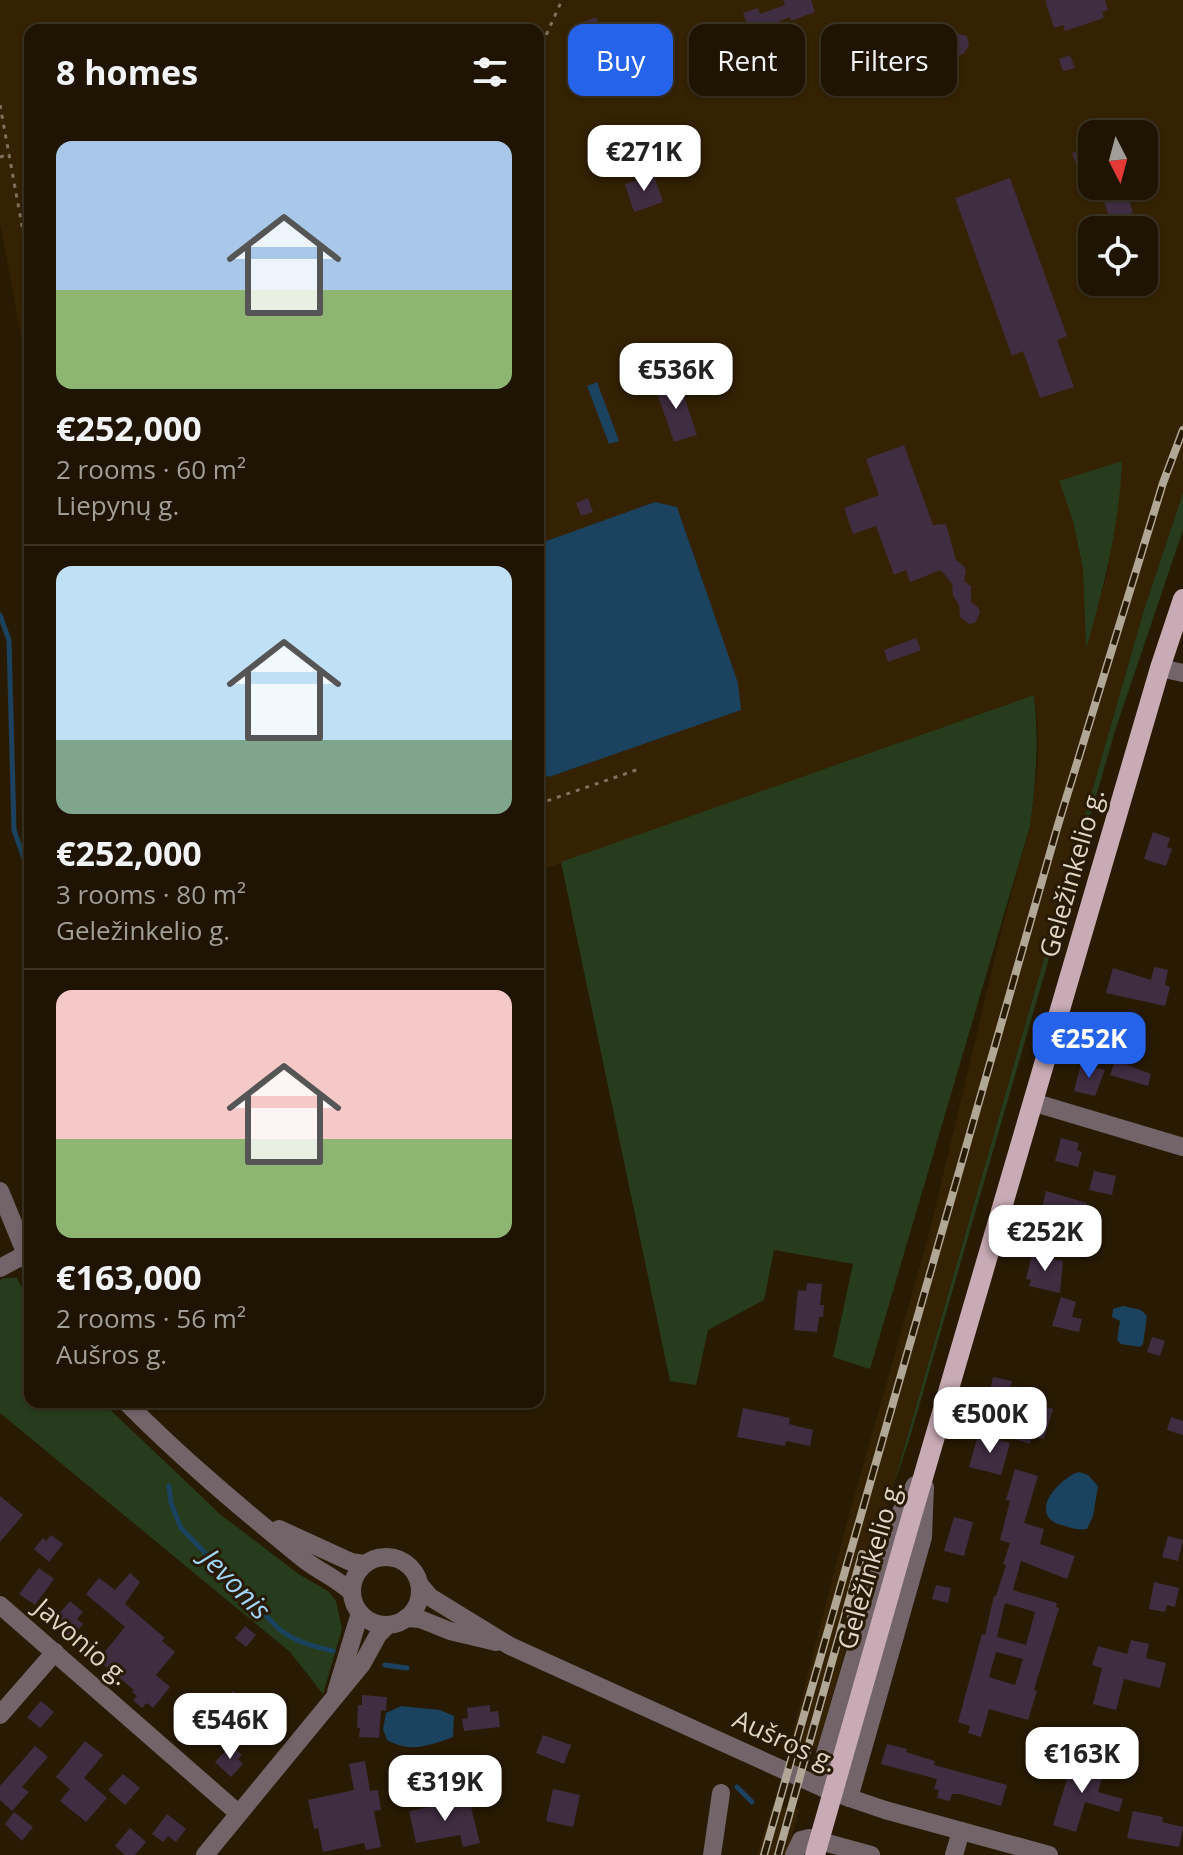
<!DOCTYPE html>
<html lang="en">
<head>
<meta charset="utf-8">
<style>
  body { margin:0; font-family:"Open Sans",sans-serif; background:#2c2111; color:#f1f3f6; height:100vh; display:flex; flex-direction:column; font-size:30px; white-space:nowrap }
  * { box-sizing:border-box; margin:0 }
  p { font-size:26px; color:#a19e99 }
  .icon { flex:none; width:44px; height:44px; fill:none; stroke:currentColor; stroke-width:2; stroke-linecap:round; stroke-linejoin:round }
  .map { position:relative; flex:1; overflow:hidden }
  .details { position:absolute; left:24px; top:24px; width:520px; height:1384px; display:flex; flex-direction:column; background:#1f1402; border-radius:16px; box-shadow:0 2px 6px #0004,0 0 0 2px #3c3324 }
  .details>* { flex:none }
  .top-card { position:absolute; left:568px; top:24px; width:494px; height:72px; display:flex; gap:16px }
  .needle { width:52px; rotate:174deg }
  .buttons { position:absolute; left:1078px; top:120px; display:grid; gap:16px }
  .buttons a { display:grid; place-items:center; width:80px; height:80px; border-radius:16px; background:#1f1402; box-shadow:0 2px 6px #0004,0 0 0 2px #3c3324; font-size:40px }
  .price { position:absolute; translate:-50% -68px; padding:0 18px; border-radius:16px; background:#fff; color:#222; font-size:26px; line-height:52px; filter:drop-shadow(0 2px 4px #0008) }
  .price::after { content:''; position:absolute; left:50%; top:48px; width:24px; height:18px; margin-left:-12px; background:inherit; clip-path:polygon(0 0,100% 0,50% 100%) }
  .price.selected { background:#2563eb; color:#fff }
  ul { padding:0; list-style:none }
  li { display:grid; align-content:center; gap:16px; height:424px; padding:0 32px }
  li+li { border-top:2px solid #3c3324 }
  li span { display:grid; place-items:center; height:248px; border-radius:16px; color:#555 }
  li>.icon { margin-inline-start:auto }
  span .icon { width:144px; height:144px; fill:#fffc; stroke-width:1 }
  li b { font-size:34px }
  h2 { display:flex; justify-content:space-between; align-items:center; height:96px; padding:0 32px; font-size:34px }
  .tag { padding:0 28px; border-radius:16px; background:#1f1402; box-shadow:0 2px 6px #0004,0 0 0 2px #3c3324; font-size:28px; line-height:72px }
  .tag.selected { background:#2563eb; color:#fff }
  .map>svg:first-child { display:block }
  .built { fill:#342202; fill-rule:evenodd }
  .green { fill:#273c1c }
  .water { fill:#1b425e }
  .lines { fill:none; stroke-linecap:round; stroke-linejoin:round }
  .stream { stroke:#1b425e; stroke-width:5 }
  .building { fill:#402d41; fill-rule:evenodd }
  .path { stroke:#7e725f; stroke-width:3; stroke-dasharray:4 6; stroke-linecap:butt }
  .minor { stroke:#726469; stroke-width:18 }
  .major { stroke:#c8abb5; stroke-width:20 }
  .rail-casing { stroke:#b1a796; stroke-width:8 }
  .rail { stroke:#291b03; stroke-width:5; stroke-dasharray:15; stroke-linecap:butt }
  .major-bridge { stroke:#c8abb5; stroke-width:20 }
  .labels { text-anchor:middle; stroke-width:6; stroke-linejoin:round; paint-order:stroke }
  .street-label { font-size:26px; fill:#dfd6c8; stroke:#291b03 }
  .water-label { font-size:28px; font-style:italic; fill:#a1d3fb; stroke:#291b03 }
</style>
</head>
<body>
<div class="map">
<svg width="1183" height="1855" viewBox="0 0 1183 1855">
  <rect width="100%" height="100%" fill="#291b03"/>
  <!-- built -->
  <g class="built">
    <path d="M0,0H1183V493L1143,613L817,1750L813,1746L791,1740L844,1533L929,1234L1002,928L1030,826L1038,765V726L1034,695L538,871V30H30V384L0,223ZM1092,134H1144V186H1092ZM1092,230H1144V282H1092ZM1059,481L1109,566L1086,647L1083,569L1073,521Z"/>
    <path d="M773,1804L795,1810L800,1808L786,1855H757Z"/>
  </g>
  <!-- green -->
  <g class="green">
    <path d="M1122,461C1119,529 1104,585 1086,650L1083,569L1073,521L1059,481Z"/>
    <path d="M1183,493V530L1115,731L910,1437L892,1490L1143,613Z"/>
    <path d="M1034,695C1039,740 1036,781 1030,826L870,1369L833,1357L853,1264L774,1250L764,1300L708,1330L696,1385L670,1381L561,862Z"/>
    <path d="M4,1278H17L30,1302V1402H102L221,1515L300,1575L328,1591L336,1601L342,1629L323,1694L290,1652L0,1413V1280Z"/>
  </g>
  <!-- water -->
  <g class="water">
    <path d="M597,382L619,441L609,444L587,386Z"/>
    <path d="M655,502L677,507L738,683L741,710L549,777L538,771V544Z"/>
    <path d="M1123,1306L1141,1310L1147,1316L1143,1344L1140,1347L1121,1344L1117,1340L1120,1321L1112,1317L1113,1309Z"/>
    <path d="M1079,1472L1088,1475L1098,1486L1093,1516L1087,1529C1080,1530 1075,1529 1068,1527C1063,1525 1055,1524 1051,1520C1034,1504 1064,1476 1079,1472Z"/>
    <path d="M401,1706L440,1710L454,1716L453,1737C429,1746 410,1753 387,1740L383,1729L386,1713Z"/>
  </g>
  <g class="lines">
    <!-- stream -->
    <g class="stream">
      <path d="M0,615L9,640L14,830L30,875"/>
      <path d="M169,1486L171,1503L181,1528L279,1629C296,1642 312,1646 333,1651"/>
      <path d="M385,1665L407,1668"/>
      <path d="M737,1787L752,1802"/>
    </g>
  </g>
  <!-- building -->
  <g class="building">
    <path d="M783,0H811L815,12L791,21L790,17L765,27L766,30L751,35L743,13L758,8L760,14L785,5Z"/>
    <path d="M1045,0H1105L1108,10L1102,12L1104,18L1065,31L1063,25L1054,28Z"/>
    <path d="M596,17L603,35L582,42L576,25Z"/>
    <path d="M953,32L967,36L969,46L963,54L942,61L953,75L940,85L916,55L929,45L936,54Z"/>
    <path d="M1070,55L1075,68L1063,71L1059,59Z"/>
    <path d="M1092,147V162L1077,167L1072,153Z"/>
    <path d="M654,175L663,202L634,212L625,184Z"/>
    <path d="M1010,178L1067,336L1057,340L1074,387L1040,398L1023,351L1012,356L955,198Z"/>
    <path d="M1099,186H1125L1133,213L1110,220Z"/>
    <path d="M678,379L697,435L674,442L655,387Z"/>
    <path d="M904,445L933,525L946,524L956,560L964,566L966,571L964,581L971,586V602L978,607L980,613L975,623L969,624L960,617L959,605L953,596L952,584L941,570L910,582L906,570L894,575L876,526L853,534L844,508L879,495L866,459Z"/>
    <path d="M588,498L593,512L581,516L576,503Z"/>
    <path d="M916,638L921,650L888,662L884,650Z"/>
    <path d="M1153,832L1170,838L1167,847L1172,849L1166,866L1144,859Z"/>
    <path d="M1154,967L1168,970L1165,985L1170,987L1165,1006L1106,993L1113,968L1151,980Z"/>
    <path d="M1115,1060L1151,1074L1148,1086L1110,1075Z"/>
    <path d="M1081,1064L1105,1070L1095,1096L1074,1091Z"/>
    <path d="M1061,1138L1079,1143L1077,1150L1082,1152L1078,1167L1055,1161Z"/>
    <path d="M1094,1171L1116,1176L1112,1195L1089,1190Z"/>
    <path d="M1046,1191L1087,1203L1082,1223L1062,1218L1061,1220L1057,1219L1056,1223L1039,1219Z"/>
    <path d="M1032,1254L1063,1261L1060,1293L1029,1286L1031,1280L1026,1279Z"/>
    <path d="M807,1283L822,1284L820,1305H824L823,1317H819L817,1332L794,1330L798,1290L806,1291Z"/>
    <path d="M1061,1297L1076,1302L1072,1317L1082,1319L1079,1332L1052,1326Z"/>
    <path d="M1152,1337L1165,1341L1160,1356L1147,1352Z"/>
    <path d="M993,1377L1012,1381L1007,1400L989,1395Z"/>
    <path d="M1029,1402L1053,1409L1044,1439L1032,1436L1030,1444L1012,1438L1019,1413L1025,1414Z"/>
    <path d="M743,1408L790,1418L789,1424L813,1430L810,1446L786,1441L785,1446L737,1437Z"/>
    <path d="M1171,1417L1183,1421V1435L1167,1430Z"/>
    <path d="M978,1435L1010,1443L1001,1475L969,1467Z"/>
    <path d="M1015,1469L1038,1476L1024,1523L1044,1529L1040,1544L1075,1556L1067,1579L1021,1561L1013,1590L1057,1603L1056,1607L1059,1608L1034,1690L1037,1691L1028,1720L989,1709L981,1737L968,1733L970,1726L958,1722L982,1634L985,1635L994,1596H996L1006,1565L1003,1564L1010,1543L1000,1540L1010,1501L1006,1500ZM1005,1603L1035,1612L1026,1645L997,1637ZM996,1652L1023,1659L1015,1685L989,1677Z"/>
    <path d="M0,1496L23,1515L0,1542Z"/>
    <path d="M954,1517L973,1522L964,1556L944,1551Z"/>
    <path d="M51,1535L63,1544L49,1562L34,1549L43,1538L46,1541Z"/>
    <path d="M1168,1536L1183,1540L1178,1561L1162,1557Z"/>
    <path d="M39,1568L54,1579L35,1605L19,1594Z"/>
    <path d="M130,1573L140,1582L125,1604L165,1638L162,1641L175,1652L156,1675L170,1687L153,1708L147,1703L142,1708L133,1700L137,1696L132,1692L134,1690L98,1660L125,1627L86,1594L99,1578L115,1590Z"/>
    <path d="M1154,1582L1179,1588L1175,1607L1167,1605L1165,1612L1149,1609Z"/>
    <path d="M936,1585L951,1588L948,1603L932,1599Z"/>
    <path d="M70,1601L83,1612L77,1619L83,1624L71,1638L52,1622Z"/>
    <path d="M245,1626L256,1635L246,1647L235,1638Z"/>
    <path d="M1131,1640L1149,1644L1146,1658L1166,1663L1160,1688L1124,1679L1116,1710L1093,1704L1102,1668L1092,1665L1098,1646L1127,1654Z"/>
    <path d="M233,1691L246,1702L242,1706L254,1716L244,1729L219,1708Z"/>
    <path d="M362,1695L387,1697L386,1711L381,1710L379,1738L359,1737L360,1728H357L358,1705H362Z"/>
    <path d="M41,1701L54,1712L40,1728L27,1717Z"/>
    <path d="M490,1705V1712L498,1711L500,1727L464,1731L462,1719L468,1718L467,1708Z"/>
    <path d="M191,1713L195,1716L197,1714L211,1726L196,1742L179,1727Z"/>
    <path d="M543,1735L571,1745L564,1764L536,1753Z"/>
    <path d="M85,1741L103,1755L84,1778L107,1798L86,1822L60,1801L70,1789L56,1777Z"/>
    <path d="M887,1744L907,1749L906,1752L935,1761L934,1765L1007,1785L1001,1806L960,1794H952L950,1801L937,1798L939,1790L934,1789L937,1779L881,1764Z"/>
    <path d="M231,1745L242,1755L238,1759L243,1764L231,1777L215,1762Z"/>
    <path d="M35,1746L48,1757L22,1787L29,1792L12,1811L0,1800V1786Z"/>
    <path d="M1069,1758L1098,1766L1096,1776L1102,1778L1098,1792L1123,1799L1119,1812L1085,1802L1076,1832L1053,1825L1067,1779L1064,1778Z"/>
    <path d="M365,1761L370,1791L378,1790L381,1810L374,1811L381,1847L366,1850L364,1843L323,1852L318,1828L314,1829L308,1800L354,1790L349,1764Z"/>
    <path d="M123,1774L140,1788L125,1805L108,1790Z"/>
    <path d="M553,1789L580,1795L573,1827L546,1821Z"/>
    <path d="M469,1799L480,1843L463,1847L460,1835L416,1843L409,1811Z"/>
    <path d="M1133,1811L1163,1817L1162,1822L1183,1827L1179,1847L1127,1838Z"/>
    <path d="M14,1812L33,1827L22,1841L5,1824Z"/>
    <path d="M167,1814L186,1829L176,1842L168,1836L163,1842L152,1834Z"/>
    <path d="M130,1828L146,1842L135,1855H125L115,1846Z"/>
  </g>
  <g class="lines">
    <!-- path -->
    <g class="path">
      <path d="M538,53L562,0"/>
      <path d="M0,105L30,270"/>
      <path d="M0,157L10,154"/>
      <path d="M538,512L542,524L538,527"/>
      <path d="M538,804L642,768"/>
    </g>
    <!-- minor -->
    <g class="minor">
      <path d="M1160,668L1183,673"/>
      <path d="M1032,1102L1183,1147"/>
      <path d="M0,1191L30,1264"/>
      <path d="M0,1268L26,1254"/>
      <path d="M126,1402C181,1458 241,1508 301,1557C317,1571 336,1577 351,1592"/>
      <path d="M279,1529L351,1562L364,1564"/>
      <circle cx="386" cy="1591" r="34"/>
      <path d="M420,1585L430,1597L510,1646L832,1792L885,1810L1049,1855"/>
      <path d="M0,1605L238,1813"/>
      <path d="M406,1618L420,1619L450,1631L496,1642"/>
      <path d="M336,1692L360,1613"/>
      <path d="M0,1715L55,1652"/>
      <path d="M816,1784L892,1529L915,1485"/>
      <path d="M849,1798L923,1537L925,1487"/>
      <path d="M205,1855L362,1664L378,1635L388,1625"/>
      <path d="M712,1855L721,1793"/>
      <path d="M794,1855L801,1840L809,1838L871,1855"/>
      <path d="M954,1855L961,1831"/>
    </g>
    <!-- major -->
    <path class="major" d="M905,1539L1160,668L1183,599"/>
    <defs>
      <g id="rail">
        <path d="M764,1855L1058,825L1163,483L1183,430"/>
        <path d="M778,1855L862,1554"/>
      </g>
    </defs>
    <!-- rail casing -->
    <use href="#rail" class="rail-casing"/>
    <!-- rail -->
    <use href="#rail" class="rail"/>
    <!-- major-bridge -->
    <path class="major-bridge" d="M815,1855L905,1539"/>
  </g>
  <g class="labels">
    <!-- street labels -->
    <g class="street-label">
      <text transform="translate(1072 873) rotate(-74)" y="9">Geležinkelio g.</text>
      <text transform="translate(870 1565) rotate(-74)" y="9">Geležinkelio g.</text>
      <text transform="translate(82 1642) rotate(41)" y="9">Javonio g.</text>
      <text transform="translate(785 1741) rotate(25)" y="9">Aušros g.</text>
    </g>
    <!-- water labels -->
    <g class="water-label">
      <text transform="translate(236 1584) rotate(46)" y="10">Jevonis</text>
    </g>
  </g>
</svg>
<div class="buttons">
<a><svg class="needle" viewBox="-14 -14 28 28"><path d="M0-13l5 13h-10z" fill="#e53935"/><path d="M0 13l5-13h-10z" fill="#a19e99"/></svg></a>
<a><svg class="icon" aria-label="locate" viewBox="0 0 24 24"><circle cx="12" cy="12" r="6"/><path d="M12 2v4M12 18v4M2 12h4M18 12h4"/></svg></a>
</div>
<b class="price" style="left:644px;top:193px">€271K</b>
<b class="price" style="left:676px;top:411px">€536K</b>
<b class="price selected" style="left:1089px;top:1080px">€252K</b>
<b class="price" style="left:1045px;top:1273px">€252K</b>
<b class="price" style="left:990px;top:1455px">€500K</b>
<b class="price" style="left:230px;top:1761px">€546K</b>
<b class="price" style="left:1082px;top:1795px">€163K</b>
<b class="price" style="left:445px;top:1823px">€319K</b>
<div class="top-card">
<a class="tag selected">Buy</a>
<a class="tag">Rent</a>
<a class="tag">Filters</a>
</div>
<section class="details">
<h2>8 homes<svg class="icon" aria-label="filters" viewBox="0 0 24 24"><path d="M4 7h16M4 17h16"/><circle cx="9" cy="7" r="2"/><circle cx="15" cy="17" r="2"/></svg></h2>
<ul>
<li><span style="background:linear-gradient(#a9c7e8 60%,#8fb573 0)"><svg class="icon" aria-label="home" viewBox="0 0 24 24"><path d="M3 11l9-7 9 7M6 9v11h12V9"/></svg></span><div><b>€252,000</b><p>2 rooms · 60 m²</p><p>Liepynų g.</p></div></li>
<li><span style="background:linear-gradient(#bfe0f5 70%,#7fa58c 0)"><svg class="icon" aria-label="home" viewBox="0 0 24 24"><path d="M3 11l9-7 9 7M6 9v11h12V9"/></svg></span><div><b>€252,000</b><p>3 rooms · 80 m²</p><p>Geležinkelio g.</p></div></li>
<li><span style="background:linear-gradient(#f6c9c9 60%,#8fb573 0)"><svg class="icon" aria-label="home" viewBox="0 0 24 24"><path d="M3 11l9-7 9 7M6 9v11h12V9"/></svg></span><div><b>€163,000</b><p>2 rooms · 56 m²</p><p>Aušros g.</p></div></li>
</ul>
</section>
</div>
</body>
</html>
